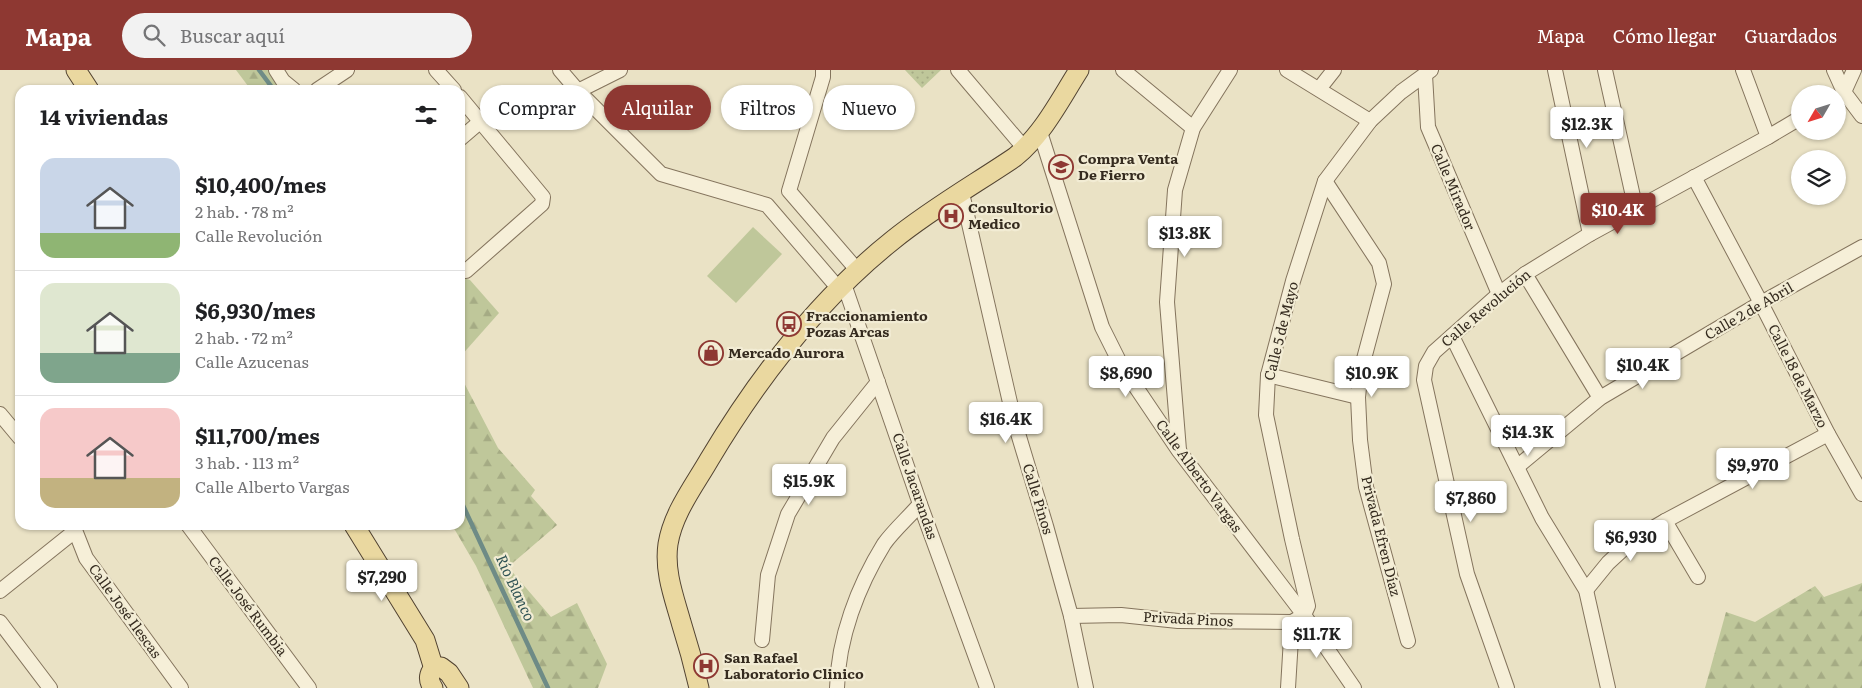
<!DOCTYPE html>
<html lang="es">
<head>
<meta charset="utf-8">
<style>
  body { margin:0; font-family:Literata,serif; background:#f2f2f2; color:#202124; height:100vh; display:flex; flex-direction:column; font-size:19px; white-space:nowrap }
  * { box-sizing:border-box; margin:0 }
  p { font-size:16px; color:#757577 }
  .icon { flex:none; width:28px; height:28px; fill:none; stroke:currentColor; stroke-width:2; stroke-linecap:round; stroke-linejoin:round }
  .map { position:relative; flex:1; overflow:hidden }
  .sheet { position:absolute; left:15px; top:15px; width:450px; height:445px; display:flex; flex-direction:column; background:#fff; border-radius:15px; box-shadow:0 1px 4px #0004 }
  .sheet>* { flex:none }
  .hud { position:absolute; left:480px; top:15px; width:475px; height:45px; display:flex; gap:10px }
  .needle { width:32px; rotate:231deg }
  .buttons { position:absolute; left:1791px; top:15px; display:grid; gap:10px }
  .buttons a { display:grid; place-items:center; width:55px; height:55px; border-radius:50%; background:#fff; box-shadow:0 1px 4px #0004; font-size:25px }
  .price { position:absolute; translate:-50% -42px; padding:0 11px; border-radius:5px; background:#fff; color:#222; font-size:16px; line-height:32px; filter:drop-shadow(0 1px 2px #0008) }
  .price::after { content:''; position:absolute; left:50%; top:30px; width:15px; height:11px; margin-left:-8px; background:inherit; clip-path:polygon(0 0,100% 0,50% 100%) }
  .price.active { background:#8e3832; color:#fff }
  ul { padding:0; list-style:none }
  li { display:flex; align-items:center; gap:15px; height:125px; padding:0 25px }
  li+li { border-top:1px solid #e0e0e0 }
  li span { display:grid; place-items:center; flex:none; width:140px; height:100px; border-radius:15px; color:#555 }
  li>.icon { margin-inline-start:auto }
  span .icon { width:60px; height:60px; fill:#fffc; stroke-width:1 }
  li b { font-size:21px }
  h2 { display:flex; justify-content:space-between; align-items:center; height:60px; padding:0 25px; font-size:21px }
  .chip { padding:0 18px; border-radius:22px; background:#fff; box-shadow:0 1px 4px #0004; font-size:18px; line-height:45px }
  .chip.active { background:#8e3832; color:#fff }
  header { display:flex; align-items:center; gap:30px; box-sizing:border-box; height:70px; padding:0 25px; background:#8e3832; color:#fff }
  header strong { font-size:24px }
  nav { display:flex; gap:28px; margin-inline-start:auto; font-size:18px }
  .search { width:350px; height:45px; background:#f2f2f2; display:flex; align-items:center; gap:12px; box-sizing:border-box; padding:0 18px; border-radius:28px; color:#757577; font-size:19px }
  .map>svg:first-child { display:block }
  .grass { fill:url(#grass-dots) }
  .forest { fill:url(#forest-firs) }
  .garden { fill:#bfc79a }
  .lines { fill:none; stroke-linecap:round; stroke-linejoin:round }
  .stream { stroke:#6e8b86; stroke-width:4.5 }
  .minor-casing { stroke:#84745d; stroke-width:16 }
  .major-casing { stroke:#524331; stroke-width:21 }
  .minor { stroke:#f6efd8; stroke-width:14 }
  .major { stroke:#ead8a0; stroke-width:19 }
  .labels { text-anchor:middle; stroke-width:4.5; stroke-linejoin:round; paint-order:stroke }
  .poi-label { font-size:14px; font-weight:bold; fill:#352b1f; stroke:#f2ecd4; text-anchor:start }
  .street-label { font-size:14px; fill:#352b1f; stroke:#f2ecd4 }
  .water-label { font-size:15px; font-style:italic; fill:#305354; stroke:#f2ecd4 }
</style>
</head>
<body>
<header>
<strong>Mapa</strong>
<div class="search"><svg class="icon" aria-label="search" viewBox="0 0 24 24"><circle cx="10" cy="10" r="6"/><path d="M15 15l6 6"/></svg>Buscar aquí</div>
<nav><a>Mapa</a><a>Cómo llegar</a><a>Guardados</a></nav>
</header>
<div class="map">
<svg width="1862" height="618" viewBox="0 0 1862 618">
  <defs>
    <pattern id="grass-dots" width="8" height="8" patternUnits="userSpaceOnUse" patternTransform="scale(1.25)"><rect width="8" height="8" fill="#bfc79a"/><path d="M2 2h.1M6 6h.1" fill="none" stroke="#a5ab84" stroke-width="1.8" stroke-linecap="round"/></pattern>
    <pattern id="forest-firs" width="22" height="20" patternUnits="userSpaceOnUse" patternTransform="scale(1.25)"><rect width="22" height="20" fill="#bfc79a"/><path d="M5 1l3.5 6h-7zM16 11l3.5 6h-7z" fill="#a5ab84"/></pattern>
  </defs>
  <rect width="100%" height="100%" fill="#eae2c5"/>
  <!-- grass -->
  <path class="grass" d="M905,0H941L922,18Z"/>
  <!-- forest -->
  <g class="forest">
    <path d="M236,0H269L272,8L284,20H251Z"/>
    <path d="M460,207L470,210L499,243L460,287Z"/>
    <path d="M460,305L498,378L535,420L531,426L557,455L508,497L551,547L577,533L607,594L598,618H533L476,496L452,455H460Z"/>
    <path d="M1862,513V618H1705L1726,542L1755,552L1815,516L1824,527Z"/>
  </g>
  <!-- garden -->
  <path class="garden" d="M753,157L782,184L736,233L707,206Z"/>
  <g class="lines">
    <!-- stream -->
    <g class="stream">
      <path d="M259,0L274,20"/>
      <path d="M460,429L548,618"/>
    </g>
    <defs>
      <g id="minor">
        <path d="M276,0L283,11L294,20"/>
        <path d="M436,0L454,20"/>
        <path d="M560,0L578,21L661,104L767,135L839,219"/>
        <path d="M823,0V7L789,121L858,201"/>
        <path d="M958,0L1025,79"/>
        <path d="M1123,0L1193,58"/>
        <path d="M1287,0L1370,51"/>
        <path d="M1555,0L1590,164"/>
        <path d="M1605,0L1636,140"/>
        <path d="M1743,0L1768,67"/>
        <path d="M1834,0L1844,22L1862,46"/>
        <path d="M1425,5L1428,57L1499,224"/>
        <path d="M1319,19L1334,0"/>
        <path d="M317,20L347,0"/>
        <path d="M578,21L620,0"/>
        <path d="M1844,22L1854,0"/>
        <path d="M460,27L543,127L542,134L466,201H460"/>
        <path d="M1040,62L1102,257L1121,295L1179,381L1304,545L1354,618"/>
        <path d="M460,69L481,51"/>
        <path d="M1694,107L1761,233L1828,364L1862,424"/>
        <path d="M1325,111L1379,193L1384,214L1361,300L1358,327L1360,370L1366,417L1408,571"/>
        <path d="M962,123L1014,350L1046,456L1071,546L1086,618"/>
        <path d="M1525,204L1600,328"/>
        <path d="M844,214L920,434L987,618"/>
        <path d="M1452,266L1542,448L1586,520L1608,618"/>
        <path d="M1268,305L1358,327"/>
        <path d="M0,344L20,368"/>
        <path d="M1179,380L1167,232L1175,120L1193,58L1230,0"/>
        <path d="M1517,397L1600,328L1761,233L1862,177"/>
        <path d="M1665,451L1698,507"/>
        <path d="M73,455L86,488L181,618"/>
        <path d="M188,455L309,618"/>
        <path d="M1586,520L1608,493L1634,469L1665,451L1828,364"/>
        <path d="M0,521L75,461"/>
        <path d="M1304,545L1308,536L1292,469L1266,345L1268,305L1293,211L1325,111L1370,51L1401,22L1431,0"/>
        <path d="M1071,546L1121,545L1178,551L1292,552L1304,545"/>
        <path d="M0,552L50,618"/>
        <path d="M762,570L768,505L788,444L833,368L878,312"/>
        <path d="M837,618C838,568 858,516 884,474C894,460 909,447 920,434"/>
        <path d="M1288,618L1292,552"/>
        <path d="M1507,618L1467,504L1424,310L1426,296L1434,282L1499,224L1525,204L1590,164L1768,67L1800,48"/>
      </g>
      <g id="major">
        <path d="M76,0L89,20"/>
        <path d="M354,455L425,570L434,599"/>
        <path d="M433,618C427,609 428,599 441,597L449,603L459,618"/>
        <path d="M699,618C694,596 688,574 681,552C674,527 664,501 668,474C673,443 694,416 709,390C758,308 819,229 893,170C931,139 975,114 1015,87C1043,64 1060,30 1079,0"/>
      </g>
    </defs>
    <!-- minor casing -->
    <use href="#minor" class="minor-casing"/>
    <!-- major casing -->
    <use href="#major" class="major-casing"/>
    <!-- minor -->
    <use href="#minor" class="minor"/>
    <!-- major -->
    <use href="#major" class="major"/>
  </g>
  <!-- icons -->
  <defs>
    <symbol id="school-ring" viewBox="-11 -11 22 22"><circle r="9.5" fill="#f2ecd4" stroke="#8e3832" stroke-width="1.5"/><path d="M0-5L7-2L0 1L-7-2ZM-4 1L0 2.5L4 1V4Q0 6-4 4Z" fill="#8e3832"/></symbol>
    <symbol id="hospital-ring" viewBox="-11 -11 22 22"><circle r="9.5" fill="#f2ecd4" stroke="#8e3832" stroke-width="1.5"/><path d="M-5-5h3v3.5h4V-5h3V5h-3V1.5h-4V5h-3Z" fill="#8e3832"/></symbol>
    <symbol id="bus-ring" viewBox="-11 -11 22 22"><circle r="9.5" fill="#f2ecd4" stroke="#8e3832" stroke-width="1.5"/><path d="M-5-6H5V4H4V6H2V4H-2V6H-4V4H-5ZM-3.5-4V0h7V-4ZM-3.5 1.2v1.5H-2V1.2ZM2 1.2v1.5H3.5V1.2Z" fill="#8e3832"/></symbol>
    <symbol id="shop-ring" viewBox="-11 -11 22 22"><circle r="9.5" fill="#f2ecd4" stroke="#8e3832" stroke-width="1.5"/><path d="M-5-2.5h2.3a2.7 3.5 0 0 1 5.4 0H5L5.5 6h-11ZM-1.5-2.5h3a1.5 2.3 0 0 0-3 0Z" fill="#8e3832"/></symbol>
  </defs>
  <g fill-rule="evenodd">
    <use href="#school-ring" x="1047" y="83" width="28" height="28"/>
    <use href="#hospital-ring" x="937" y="132" width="28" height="28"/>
    <use href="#bus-ring" x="775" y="240" width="28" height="28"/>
    <use href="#shop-ring" x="697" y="269" width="28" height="28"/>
    <use href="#hospital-ring" x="692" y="582" width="28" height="28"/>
  </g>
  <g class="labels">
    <!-- poi labels -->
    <g class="poi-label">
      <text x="1078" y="94">Compra Venta<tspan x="1078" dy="16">De Fierro</tspan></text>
      <text x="968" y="143">Consultorio<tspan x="968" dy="16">Medico</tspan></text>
      <text x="806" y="251">Fraccionamiento<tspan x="806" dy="16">Pozas Arcas</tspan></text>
      <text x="728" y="288">Mercado Aurora</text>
      <text x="724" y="593">San Rafael<tspan x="724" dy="16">Laboratorio Clinico</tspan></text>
    </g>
    <!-- street labels -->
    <g class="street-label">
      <text transform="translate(1453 117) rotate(67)" y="5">Calle Mirador</text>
      <text transform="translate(1486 238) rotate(-40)" y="5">Calle Revolución</text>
      <text transform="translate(1749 241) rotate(-30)" y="5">Calle 2 de Abril</text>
      <text transform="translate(1281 261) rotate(-76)" y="5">Calle 5 de Mayo</text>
      <text transform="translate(1798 306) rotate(63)" y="5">Calle 18 de Marzo</text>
      <text transform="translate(1199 406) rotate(54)" y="5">Calle Alberto Vargas</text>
      <text transform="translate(915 416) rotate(71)" y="5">Calle Jacarandas</text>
      <text transform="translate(1038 429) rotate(73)" y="5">Calle Pinos</text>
      <text transform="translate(1381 466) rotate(76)" y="5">Privada Efren Díaz</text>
      <text transform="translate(248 536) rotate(53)" y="5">Calle José Rumbia</text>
      <text transform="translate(125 541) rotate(54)" y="5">Calle José Ilescas</text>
      <text transform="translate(1188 549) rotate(3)" y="5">Privada Pinos</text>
    </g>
    <!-- water labels -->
    <g class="water-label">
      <text transform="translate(515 518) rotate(65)" y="5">Río Blanco</text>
    </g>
  </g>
</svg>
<div class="buttons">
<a><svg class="needle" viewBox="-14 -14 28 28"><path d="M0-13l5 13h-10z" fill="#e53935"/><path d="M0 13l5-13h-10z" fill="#757577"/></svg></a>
<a><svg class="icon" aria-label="layers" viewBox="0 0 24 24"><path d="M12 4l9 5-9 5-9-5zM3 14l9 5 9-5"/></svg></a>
</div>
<b class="price" style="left:1587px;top:79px">$12.3K</b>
<b class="price active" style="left:1618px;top:165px">$10.4K</b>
<b class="price" style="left:1185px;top:188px">$13.8K</b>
<b class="price" style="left:1643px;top:320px">$10.4K</b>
<b class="price" style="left:1126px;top:328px">$8,690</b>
<b class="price" style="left:1372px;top:328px">$10.9K</b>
<b class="price" style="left:1006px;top:374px">$16.4K</b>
<b class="price" style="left:1528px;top:387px">$14.3K</b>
<b class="price" style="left:1753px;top:420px">$9,970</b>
<b class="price" style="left:809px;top:436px">$15.9K</b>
<b class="price" style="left:1471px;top:453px">$7,860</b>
<b class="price" style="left:1631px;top:492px">$6,930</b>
<b class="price" style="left:382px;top:532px">$7,290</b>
<b class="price" style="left:1317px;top:589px">$11.7K</b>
<div class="hud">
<a class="chip">Comprar</a>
<a class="chip active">Alquilar</a>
<a class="chip">Filtros</a>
<a class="chip">Nuevo</a>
</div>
<section class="sheet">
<h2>14 viviendas<svg class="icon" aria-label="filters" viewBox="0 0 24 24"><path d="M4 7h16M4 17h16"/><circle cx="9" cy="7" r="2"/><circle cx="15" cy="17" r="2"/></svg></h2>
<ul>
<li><span style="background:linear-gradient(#c9d6e8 75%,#8fb573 0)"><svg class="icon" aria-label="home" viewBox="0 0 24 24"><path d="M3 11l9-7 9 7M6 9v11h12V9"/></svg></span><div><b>$10,400/mes</b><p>2 hab. · 78 m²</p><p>Calle Revolución</p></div></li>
<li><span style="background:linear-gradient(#dfe7d0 70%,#7fa58c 0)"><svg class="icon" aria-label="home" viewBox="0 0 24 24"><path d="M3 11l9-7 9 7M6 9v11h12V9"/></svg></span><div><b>$6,930/mes</b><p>2 hab. · 72 m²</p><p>Calle Azucenas</p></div></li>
<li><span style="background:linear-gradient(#f6c9c9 70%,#c2b280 0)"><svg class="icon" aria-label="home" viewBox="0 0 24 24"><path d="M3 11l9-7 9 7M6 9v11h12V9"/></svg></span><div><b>$11,700/mes</b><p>3 hab. · 113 m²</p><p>Calle Alberto Vargas</p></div></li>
</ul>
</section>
</div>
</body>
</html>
